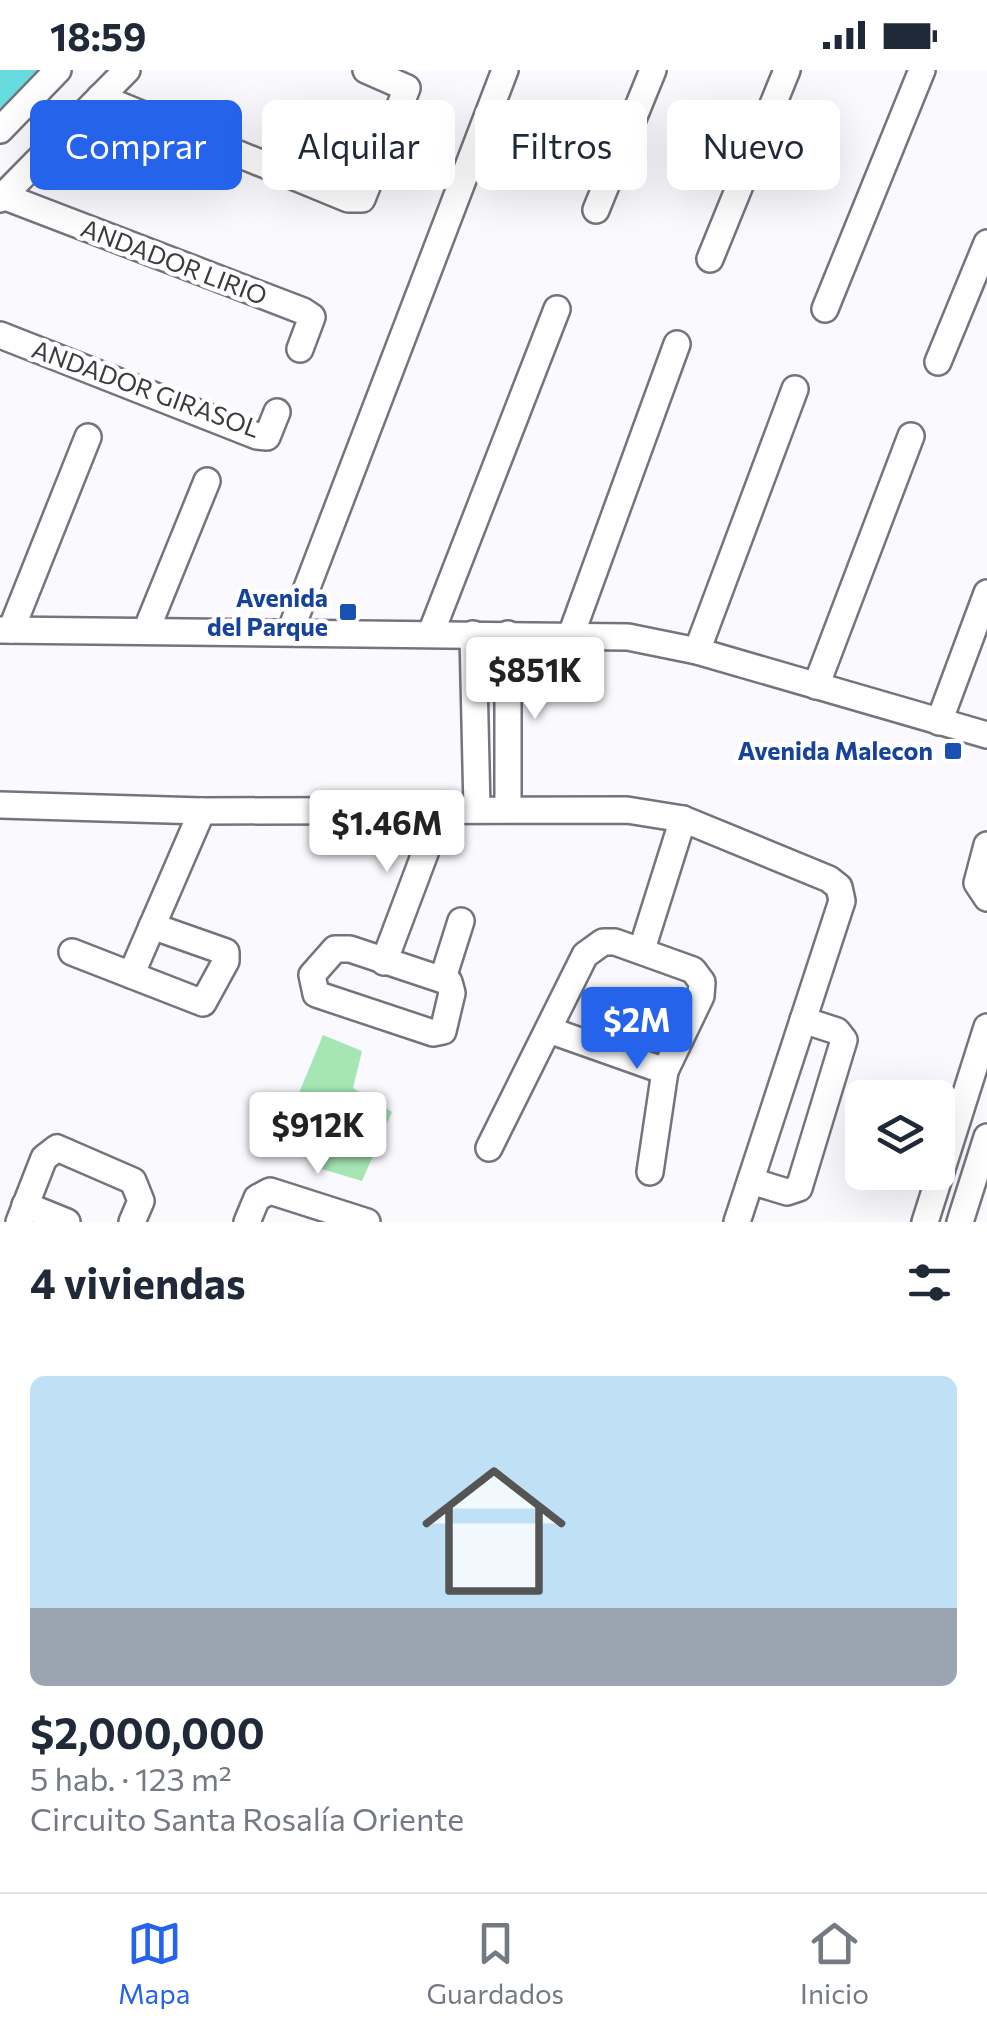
<!DOCTYPE html>
<html lang="es">
<head>
<meta charset="utf-8">
<style>
  body { margin:0; font-family:Commissioner,sans-serif; background:#f6f6f7; color:#1f2937; height:100vh; display:flex; flex-direction:column; font-size:38px; white-space:nowrap }
  * { box-sizing:border-box; margin:0 }
  p { font-size:32px; color:#747a83 }
  .icon { flex:none; width:55px; height:55px; fill:none; stroke:currentColor; stroke-width:2; stroke-linecap:round; stroke-linejoin:round }
  .map { position:relative; height:1152px; overflow:hidden }
  .details { display:flex; flex-direction:column; background:#fff; flex:1 }
  .details>* { flex:none }
  .banner { position:absolute; left:30px; top:30px; width:928px; height:90px; display:flex; gap:20px }
  .tools { position:absolute; left:845px; top:1010px; display:grid; gap:20px }
  .tools a { display:grid; place-items:center; width:110px; height:110px; border-radius:15px; background:#fff; box-shadow:0 10px 40px #0002; font-size:50px }
  .price { position:absolute; translate:-50% -85px; padding:0 22px; border-radius:10px; background:#fff; color:#222; font-size:32px; line-height:65px; filter:drop-shadow(0 2px 5px #0008) }
  .price::after { content:''; position:absolute; left:50%; top:60px; width:30px; height:22px; margin-left:-15px; background:inherit; clip-path:polygon(0 0,100% 0,50% 100%) }
  .price.current { background:#2563eb; color:#fff }
  ul { padding:0; list-style:none }
  li { display:grid; align-content:center; gap:20px; height:530px; padding:0 30px }
  li span { display:grid; place-items:center; height:310px; border-radius:15px; color:#555 }
  li>.icon { margin-inline-start:auto }
  span .icon { width:180px; height:180px; fill:#fffc; stroke-width:1 }
  li b { font-size:42px }
  h2 { display:flex; justify-content:space-between; align-items:center; height:120px; padding:0 30px; font-size:42px }
  .tag { padding:0 35px; border-radius:15px; background:#fff; box-shadow:0 10px 40px #0002; font-size:35px; line-height:90px }
  .tag.current { background:#2563eb; color:#fff }
  .status { display:flex; justify-content:space-between; align-items:center; height:70px; padding:0 50px; background:#fff; direction:ltr }
  .status svg { height:28px; fill:currentColor }
  .menu { display:flex; justify-content:space-around; align-items:center; height:140px; border-top:2px solid #e0e1e3; background:#fff; font-size:28px; color:#747a83 }
  .menu a { display:grid; justify-items:center; gap:5px }
  .menu .current { color:#2563eb }
  .map>svg:first-child { display:block }
  .green { fill:#a6e6b5 }
  .lines { fill:none; stroke-linecap:round; stroke-linejoin:round }
  .river { stroke:#68dbe0; stroke-width:38 }
  .minor-casing { stroke:#75747c; stroke-width:30 }
  .minor { stroke:#fff; stroke-width:25 }
  .transit-dot { fill:#1a4fb4; stroke:#fff; stroke-width:4 }
  .labels { text-anchor:middle; stroke-width:9; stroke-linejoin:round; paint-order:stroke }
  .street-label { font-size:25px; fill:#3b3b3f; stroke:#fff }
  .transit-label { font-size:25px; font-weight:bold; fill:#164399; stroke:#fff; text-anchor:end }
</style>
</head>
<body>
<div class="status"><b>18:59</b><svg viewBox="0 0 49 12"><path d="M0 12V9h3v3zM5 12V6h3v6zM10 12V3h3v9zM15 12V0h3v12zM26 1h20v11H26zM47 4h2v5h-2z"/></svg></div>
<div class="map">
<svg width="987" height="1152" viewBox="0 0 987 1152">
  <rect width="100%" height="100%" fill="#f9f9fe"/>
  <!-- green -->
  <path class="green" d="M323,965L362,981L353,1018L392,1042L362,1111L322,1099L328,1063L289,1047Z"/>
  <g class="lines">
    <!-- river -->
    <path class="river" d="M0,27L21,0"/>
    <defs>
      <g id="minor">
        <path d="M366,0L407,18L397,43"/>
        <path d="M100,27L348,129H362L370,109"/>
        <path d="M0,60L58,0"/>
        <path d="M3,126L303,241L312,247L300,279"/>
        <path d="M0,129L127,0"/>
        <path d="M596,140L653,0"/>
        <path d="M710,189L787,0"/>
        <path d="M825,239L922,0"/>
        <path d="M0,265L257,366L267,367L277,342"/>
        <path d="M938,292L987,173"/>
        <path d="M0,560L628,567L697,581L987,665"/>
        <path d="M11,560L88,367"/>
        <path d="M146,561L207,411"/>
        <path d="M290,562L505,0"/>
        <path d="M431,563L557,239"/>
        <path d="M473,564L477,739"/>
        <path d="M508,564V739"/>
        <path d="M571,565L677,274"/>
        <path d="M697,581L795,319"/>
        <path d="M816,616L911,366"/>
        <path d="M939,652L987,523"/>
        <path d="M0,735L202,741L627,740L683,749L829,809L839,817L842,831L737,1152"/>
        <path d="M987,775L977,813L987,828"/>
        <path d="M335,879H350L449,912L452,923L443,961L433,963L316,924L312,905Z"/>
        <path d="M642,879L683,749"/>
        <path d="M72,882L203,933L226,891V882L152,856"/>
        <path d="M384,892L442,738"/>
        <path d="M131,905L202,741"/>
        <path d="M443,908L461,851"/>
        <path d="M549,960L665,1001"/>
        <path d="M489,1078L585,885L603,872H615L693,900L702,912L701,926L665,1001L650,1102"/>
        <path d="M751,1111L787,1122L799,1118L844,970L837,961L803,950"/>
        <path d="M25,1135L67,1152"/>
        <path d="M19,1152L44,1088L57,1078L133,1111L141,1131L132,1152"/>
        <path d="M247,1152L257,1128L270,1121L367,1152"/>
        <path d="M925,1152L987,957"/>
        <path d="M960,1152L987,1067"/>
      </g>
    </defs>
    <!-- minor casing -->
    <use href="#minor" class="minor-casing"/>
    <!-- minor -->
    <use href="#minor" class="minor"/>
  </g>
  <!-- markers -->
  <g class="transit-dot">
    <rect x="338" y="532" width="20" height="20" rx="5"/>
    <rect x="943" y="671" width="20" height="20" rx="5"/>
  </g>
  <g class="labels">
    <!-- street labels -->
    <g class="street-label">
      <text transform="translate(174 192) rotate(21)" y="9">ANDADOR LIRIO</text>
      <text transform="translate(146 319) rotate(20)" y="9">ANDADOR GIRASOL</text>
    </g>
    <!-- transit labels -->
    <g class="transit-label">
      <text x="328" y="537">Avenida<tspan x="328" dy="29">del Parque</tspan></text>
      <text x="933" y="690">Avenida Malecon</text>
    </g>
  </g>
</svg>
<div class="tools">
<a><svg class="icon" aria-label="layers" viewBox="0 0 24 24"><path d="M12 4l9 5-9 5-9-5zM3 14l9 5 9-5"/></svg></a>
</div>
<b class="price" style="left:535px;top:652px">$851K</b>
<b class="price" style="left:387px;top:805px">$1.46M</b>
<b class="price current" style="left:637px;top:1002px">$2M</b>
<b class="price" style="left:318px;top:1107px">$912K</b>
<div class="banner">
<a class="tag current">Comprar</a>
<a class="tag">Alquilar</a>
<a class="tag">Filtros</a>
<a class="tag">Nuevo</a>
</div>
</div>
<section class="details">
<h2>4 viviendas<svg class="icon" aria-label="filters" viewBox="0 0 24 24"><path d="M4 7h16M4 17h16"/><circle cx="9" cy="7" r="2"/><circle cx="15" cy="17" r="2"/></svg></h2>
<ul>
<li><span style="background:linear-gradient(#bfe0f5 75%,#9aa5b1 0)"><svg class="icon" aria-label="home" viewBox="0 0 24 24"><path d="M3 11l9-7 9 7M6 9v11h12V9"/></svg></span><div><b>$2,000,000</b><p>5 hab. · 123 m²</p><p>Circuito Santa Rosalía Oriente</p></div></li>
</ul>
</section>
<nav class="menu">
<a class="current"><svg class="icon" aria-label="map" viewBox="0 0 24 24"><path d="M3 6l6-2 6 2 6-2v14l-6 2-6-2-6 2zM9 4v14M15 6v14"/></svg>Mapa</a>
<a><svg class="icon" aria-label="saved" viewBox="0 0 24 24"><path d="M7 4h10v16l-5-4-5 4z"/></svg>Guardados</a>
<a><svg class="icon" aria-label="home" viewBox="0 0 24 24"><path d="M3 11l9-7 9 7M6 9v11h12V9"/></svg>Inicio</a>
</nav>
</body>
</html>
